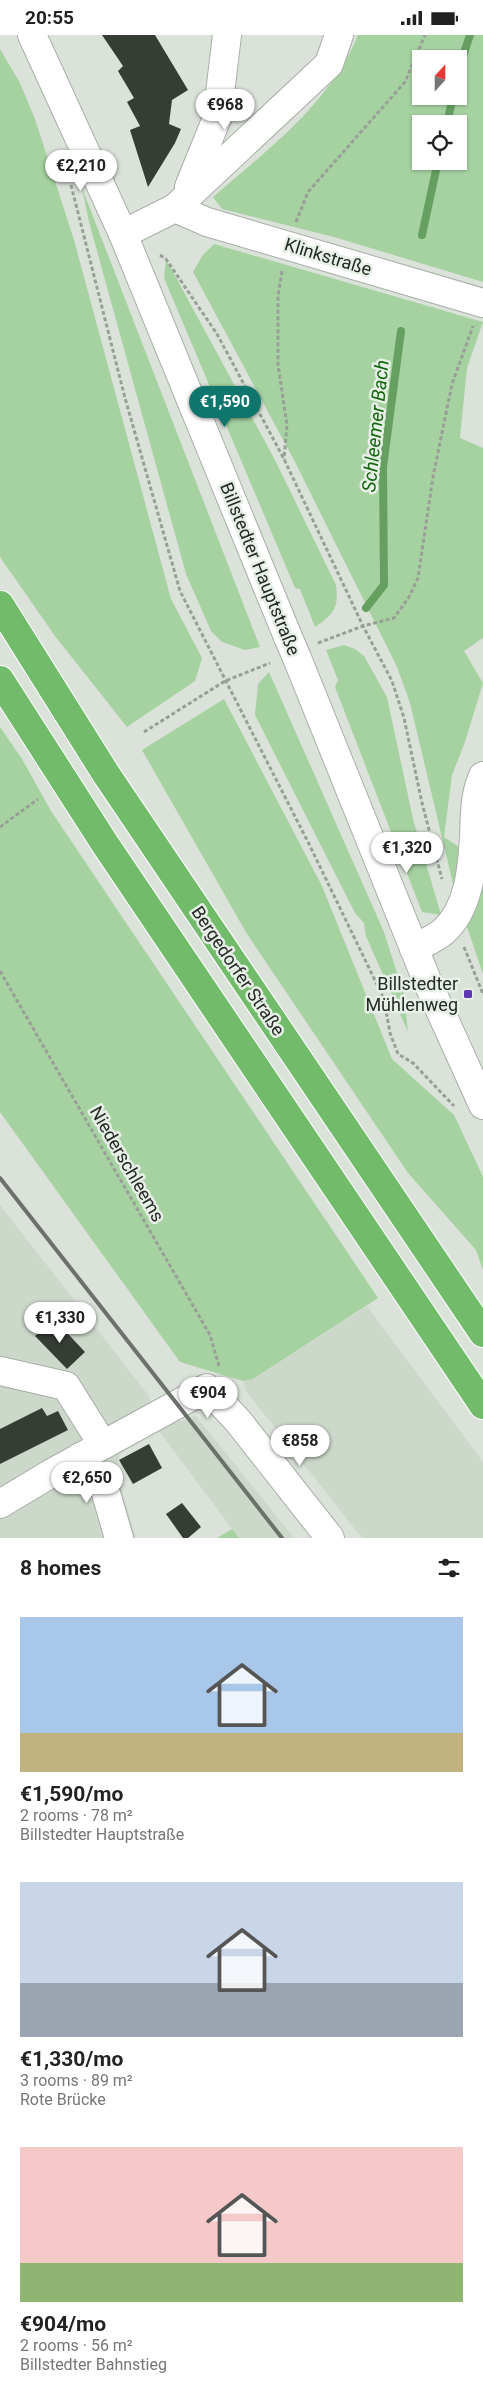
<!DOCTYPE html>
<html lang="en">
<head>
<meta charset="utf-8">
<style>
  body { margin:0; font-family:Roboto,sans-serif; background:#f6f6f6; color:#222; height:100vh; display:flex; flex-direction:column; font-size:19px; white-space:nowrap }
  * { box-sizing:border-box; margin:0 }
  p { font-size:16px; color:#767676 }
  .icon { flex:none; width:28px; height:28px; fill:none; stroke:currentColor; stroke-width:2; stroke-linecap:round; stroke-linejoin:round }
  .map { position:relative; height:1503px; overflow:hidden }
  .panel { display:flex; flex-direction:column; background:#fff; flex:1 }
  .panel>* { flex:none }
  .needle { width:32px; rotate:21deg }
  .controls { position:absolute; left:412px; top:15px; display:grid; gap:10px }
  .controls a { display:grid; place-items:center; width:55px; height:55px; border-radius:0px; background:#fff; box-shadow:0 1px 4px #0004; font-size:25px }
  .price { position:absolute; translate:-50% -42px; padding:0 11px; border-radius:18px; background:#fff; color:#222; font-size:16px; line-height:32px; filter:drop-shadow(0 1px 2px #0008) }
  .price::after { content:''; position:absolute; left:50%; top:30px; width:15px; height:11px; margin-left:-8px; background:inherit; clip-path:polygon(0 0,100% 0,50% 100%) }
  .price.on { background:#0f766e; color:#fff }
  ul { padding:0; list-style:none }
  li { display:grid; align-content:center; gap:10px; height:265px; padding:0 20px }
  li span { display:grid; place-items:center; height:155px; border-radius:0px; color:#555 }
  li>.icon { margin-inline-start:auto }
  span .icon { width:90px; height:90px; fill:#fffc; stroke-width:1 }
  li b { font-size:21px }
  h2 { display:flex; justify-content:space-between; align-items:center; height:60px; padding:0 20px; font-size:21px }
  .status { display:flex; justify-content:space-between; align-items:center; height:35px; padding:0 25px; background:#fff; direction:ltr }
  .status svg { height:14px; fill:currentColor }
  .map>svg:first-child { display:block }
  .built { fill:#ccd9ca }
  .green { fill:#a6d2a1; fill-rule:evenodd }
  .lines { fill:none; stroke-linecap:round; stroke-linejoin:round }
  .stream { stroke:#65a060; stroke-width:8 }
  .building { fill:#363d35 }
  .minor-casing { stroke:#a7afa6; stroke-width:30 }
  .highway-casing { stroke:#fff; stroke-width:30 }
  .path { stroke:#989f97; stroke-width:3; stroke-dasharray:4 2.5; stroke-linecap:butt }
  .minor { stroke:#fff; stroke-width:28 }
  .highway { stroke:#71bb6a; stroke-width:28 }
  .rail { stroke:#6c716b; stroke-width:4 }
  .minor-bridge-casing { stroke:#a7afa6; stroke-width:30; stroke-linecap:butt }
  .minor-bridge { stroke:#fff; stroke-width:28 }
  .poi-dot { fill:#603ab3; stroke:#e7f0e6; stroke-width:2 }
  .labels { text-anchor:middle; stroke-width:5; stroke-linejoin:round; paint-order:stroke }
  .street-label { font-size:18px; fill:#262925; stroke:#e7f0e6 }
  .poi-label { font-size:18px; fill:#262925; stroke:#e7f0e6; text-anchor:end }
  .water-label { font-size:19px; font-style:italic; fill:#14660f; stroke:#e7f0e6 }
</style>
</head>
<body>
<div class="status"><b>20:55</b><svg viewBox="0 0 49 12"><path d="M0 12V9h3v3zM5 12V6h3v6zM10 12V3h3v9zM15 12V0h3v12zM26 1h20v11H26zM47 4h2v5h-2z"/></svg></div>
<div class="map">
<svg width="483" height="1503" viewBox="0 0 483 1503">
  <rect width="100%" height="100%" fill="#dae2d9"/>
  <!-- built -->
  <g class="built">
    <path d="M0,1170L149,1361L156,1392L177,1381L181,1387L195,1380L294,1503H239L156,1392L121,1413L116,1435L136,1503H0Z"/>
    <path d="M367,1271L483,1427V1503H362L246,1356L243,1346L253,1344Z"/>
  </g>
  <!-- green -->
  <g class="green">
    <path d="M358,0H483V247L334,202L222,174L213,162C269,113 328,71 358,0ZM421,24H459V61H421ZM421,89H459V126H421Z"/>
    <path d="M0,14L20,48L35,84L74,205L171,564L202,623L195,646L127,692L55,601L0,522Z"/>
    <path d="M82,153L260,612L245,615L222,607L211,596L186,539L89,187Z"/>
    <path d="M214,209L483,287L467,333L460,403L483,413V603L464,616L483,648L465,707L452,740L444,802L465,816L455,857L410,668L397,632L295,427L193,237L202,221Z"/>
    <path d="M166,224L275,425L336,550C339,573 334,579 315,592L300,554L295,553L164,243Z"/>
    <path d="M344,610L355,614L364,621L387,662L413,784L441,880L422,877L335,652L338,645L326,615Z"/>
    <path d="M269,637L384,897L404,960L408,997L366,901L364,888L355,878L255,680L258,649Z"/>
    <path d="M224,664L322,851L392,1024L454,1080L483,1142V1235L476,1215L408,1138L247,899L142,715Z"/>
    <path d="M0,692L22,724L51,776L378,1263L253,1344L243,1346L180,1327L0,1077Z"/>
    <path d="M483,799V939L464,883Z"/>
    <path d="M232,1494L239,1503H217Z"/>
  </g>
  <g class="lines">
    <!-- stream -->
    <g class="stream">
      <path d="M459,33L470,0"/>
      <path d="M447,89L453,61"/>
      <path d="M422,200L438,126"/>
      <path d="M366,573L384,550L383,432L401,296"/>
    </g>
  </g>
  <!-- building -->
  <g class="building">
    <path d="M102,0H155L188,55L172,65L169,89L181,94L175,108L148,152L130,95L140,91L127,67L134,63L118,36L123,31Z"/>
    <path d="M54,1284L85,1317L67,1334L35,1301Z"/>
    <path d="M42,1373L47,1381L58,1376L68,1395L0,1429V1394Z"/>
    <path d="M149,1409L162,1433L133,1449L119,1425Z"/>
    <path d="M182,1468L201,1492L188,1503H183L166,1479Z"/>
  </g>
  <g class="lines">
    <defs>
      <g id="minor">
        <path d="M32,0L123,199L288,602"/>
        <path d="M189,152L217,83L227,0"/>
        <path d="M175,173L207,187L483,268"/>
        <path d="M123,199L175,173L329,29L339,0"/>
        <path d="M297,623L430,953L483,1070"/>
        <path d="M414,914C424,908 436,903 444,896C469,873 472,834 474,802C475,781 474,761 483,741"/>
        <path d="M0,1336L66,1351L103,1410"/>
        <path d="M80,1422L105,1455L119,1503"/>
        <path d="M0,1469L50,1439L207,1353L238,1386L330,1503"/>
      </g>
      <g id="highway">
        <path d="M0,570L106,739L483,1298"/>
        <path d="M0,645L105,809L483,1370"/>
      </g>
    </defs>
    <!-- minor casing -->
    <use href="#minor" class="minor-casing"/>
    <!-- highway casing -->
    <use href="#highway" class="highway-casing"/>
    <!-- path -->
    <g class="path">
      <path d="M71,150L125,363L180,556L309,809L384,964L390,998L398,1019L413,1028L454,1071"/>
      <path d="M296,187L308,157L405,47L425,0"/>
      <path d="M160,220L166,224L217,299L284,424L363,591L392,646L404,683L422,768L442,844"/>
      <path d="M282,236L278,261V330L287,390L284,424"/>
      <path d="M318,608L363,591L394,583L409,562L418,543L433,442L452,349L473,291"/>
      <path d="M144,697L225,646L270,628"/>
      <path d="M0,792L38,764"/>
      <path d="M464,912L483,959"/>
      <path d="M0,936L210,1300L219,1331"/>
    </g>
    <!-- minor -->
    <use href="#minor" class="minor"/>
    <!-- highway -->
    <use href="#highway" class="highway"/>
    <!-- rail -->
    <path class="rail" d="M0,1143L282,1503"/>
    <defs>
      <path id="minor-bridge" d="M288,602L297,623"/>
    </defs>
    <!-- minor-bridge casing -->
    <use href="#minor-bridge" class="minor-bridge-casing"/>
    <!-- minor-bridge -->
    <use href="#minor-bridge" class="minor-bridge"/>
  </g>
  <!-- markers -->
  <rect class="poi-dot" x="463" y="954" width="10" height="10" rx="2.5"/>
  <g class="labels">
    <!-- street labels -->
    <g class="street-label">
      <text transform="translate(328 222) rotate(17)" y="6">Klinkstraße</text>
      <text transform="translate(260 534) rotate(68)" y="6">Billstedter Hauptstraße</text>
      <text transform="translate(238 936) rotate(56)" y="6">Bergedorfer Straße</text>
      <text transform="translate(127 1129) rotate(60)" y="6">Niederschleems</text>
    </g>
    <!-- poi labels -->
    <g class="poi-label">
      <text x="458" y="955">Billstedter<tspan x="458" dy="21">Mühlenweg</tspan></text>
    </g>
    <!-- water labels -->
    <g class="water-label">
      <text transform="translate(375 391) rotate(-84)" y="7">Schleemer Bach</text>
    </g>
  </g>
</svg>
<div class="controls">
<a><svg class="needle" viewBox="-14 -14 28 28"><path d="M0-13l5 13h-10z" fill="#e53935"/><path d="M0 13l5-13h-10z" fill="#767676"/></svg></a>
<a><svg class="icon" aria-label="locate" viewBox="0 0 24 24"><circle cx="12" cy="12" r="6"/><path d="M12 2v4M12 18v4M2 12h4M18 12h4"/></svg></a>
</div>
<b class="price" style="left:225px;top:96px">€968</b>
<b class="price" style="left:81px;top:157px">€2,210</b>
<b class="price on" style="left:225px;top:393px">€1,590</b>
<b class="price" style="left:407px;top:839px">€1,320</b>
<b class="price" style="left:60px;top:1309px">€1,330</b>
<b class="price" style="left:208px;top:1384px">€904</b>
<b class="price" style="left:300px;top:1432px">€858</b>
<b class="price" style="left:87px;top:1469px">€2,650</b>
</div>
<section class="panel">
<h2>8 homes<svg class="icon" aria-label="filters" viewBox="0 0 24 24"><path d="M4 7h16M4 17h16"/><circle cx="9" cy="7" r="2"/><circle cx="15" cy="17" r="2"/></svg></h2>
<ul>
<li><span style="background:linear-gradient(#a9c7e8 75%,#c2b280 0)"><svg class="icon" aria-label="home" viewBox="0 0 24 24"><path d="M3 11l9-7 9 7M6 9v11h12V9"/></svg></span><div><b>€1,590/mo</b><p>2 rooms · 78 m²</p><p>Billstedter Hauptstraße</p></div></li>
<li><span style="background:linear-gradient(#c9d6e8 65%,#9aa5b1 0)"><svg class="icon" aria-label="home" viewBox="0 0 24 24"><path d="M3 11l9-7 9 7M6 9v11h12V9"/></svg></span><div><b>€1,330/mo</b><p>3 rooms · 89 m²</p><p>Rote Brücke</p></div></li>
<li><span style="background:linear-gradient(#f6c9c9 75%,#8fb573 0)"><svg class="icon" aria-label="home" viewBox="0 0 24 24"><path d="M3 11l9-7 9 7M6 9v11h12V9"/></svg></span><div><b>€904/mo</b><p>2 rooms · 56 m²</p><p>Billstedter Bahnstieg</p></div></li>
</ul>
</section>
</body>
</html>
